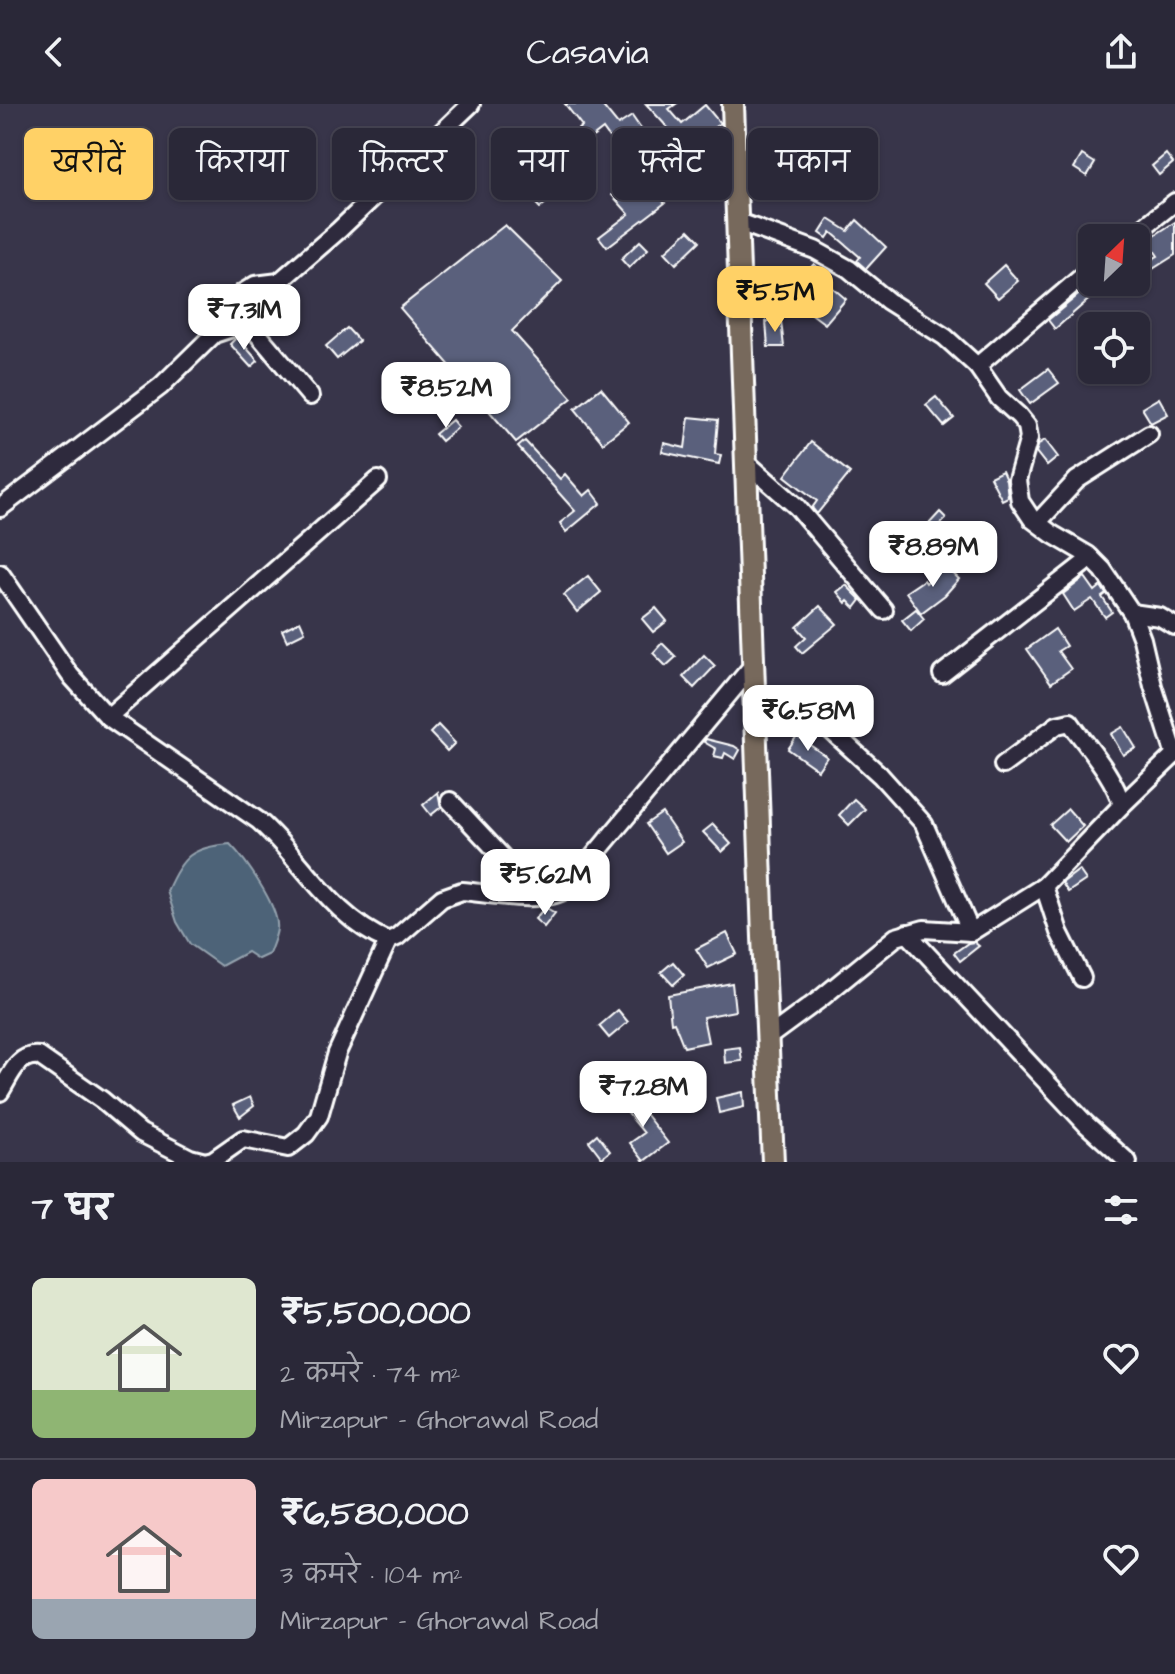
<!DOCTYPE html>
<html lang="hi">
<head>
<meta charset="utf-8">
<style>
  body { margin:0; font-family:"Architects Daughter","Playpen Sans Deva",sans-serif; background:#363443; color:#f1f3f6; height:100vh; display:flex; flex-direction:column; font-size:30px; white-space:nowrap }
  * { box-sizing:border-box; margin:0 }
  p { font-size:26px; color:#a5a6ae }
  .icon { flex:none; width:44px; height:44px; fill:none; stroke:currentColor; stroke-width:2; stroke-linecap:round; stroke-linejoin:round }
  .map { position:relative; height:1058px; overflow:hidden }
  .drawer { display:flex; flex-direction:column; background:#2a2838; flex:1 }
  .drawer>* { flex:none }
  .banner { position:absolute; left:24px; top:24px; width:1128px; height:72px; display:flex; gap:16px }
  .needle { width:52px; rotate:25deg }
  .tools { position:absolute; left:1078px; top:120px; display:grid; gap:16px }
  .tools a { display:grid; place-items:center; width:72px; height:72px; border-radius:12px; background:#2a2838; box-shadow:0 2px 6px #0004,0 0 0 2px #464453; font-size:40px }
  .price { position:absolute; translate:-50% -68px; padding:0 18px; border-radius:16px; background:#fff; color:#222; font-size:26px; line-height:52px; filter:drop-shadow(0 2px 4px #0008) }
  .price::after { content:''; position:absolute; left:50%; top:48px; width:24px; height:18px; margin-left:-12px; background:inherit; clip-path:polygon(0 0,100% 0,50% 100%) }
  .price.on { background:#ffd166; color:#111 }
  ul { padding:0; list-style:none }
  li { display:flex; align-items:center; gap:24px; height:200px; padding:0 32px }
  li+li { border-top:2px solid #464453 }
  li span { display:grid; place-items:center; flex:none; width:224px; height:160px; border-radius:12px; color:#555 }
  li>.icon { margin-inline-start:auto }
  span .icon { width:96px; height:96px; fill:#fffc; stroke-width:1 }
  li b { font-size:34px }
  h2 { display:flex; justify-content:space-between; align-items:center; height:96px; padding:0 32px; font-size:34px }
  .pill { padding:0 28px; border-radius:12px; background:#2a2838; box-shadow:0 2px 6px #0004,0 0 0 2px #464453; font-size:28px; line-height:72px }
  .pill.on { background:#ffd166; color:#111 }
  header { display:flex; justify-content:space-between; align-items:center; height:104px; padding:0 32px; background:#2a2838; font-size:36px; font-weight:600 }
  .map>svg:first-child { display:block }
  .water { fill:#4d6478; stroke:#94a2ae; stroke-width:2 }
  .building { fill:#5a607c; stroke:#fff; stroke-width:2 }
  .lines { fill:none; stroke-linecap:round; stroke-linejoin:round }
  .minor-casing { stroke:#fff; stroke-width:22 }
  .major-casing { stroke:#fff; stroke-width:26 }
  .minor { stroke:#2f2a3d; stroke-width:16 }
  .major { stroke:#77695c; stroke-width:20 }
</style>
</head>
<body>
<header><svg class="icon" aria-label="back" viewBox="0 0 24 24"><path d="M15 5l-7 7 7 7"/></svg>Casavia<svg class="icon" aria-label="share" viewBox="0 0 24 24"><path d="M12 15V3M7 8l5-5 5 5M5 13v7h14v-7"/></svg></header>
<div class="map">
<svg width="1175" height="1058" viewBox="0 0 1175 1058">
  <rect width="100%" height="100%" fill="#38354a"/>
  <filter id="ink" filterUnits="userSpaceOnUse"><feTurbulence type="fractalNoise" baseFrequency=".0125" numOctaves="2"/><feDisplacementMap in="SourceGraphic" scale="16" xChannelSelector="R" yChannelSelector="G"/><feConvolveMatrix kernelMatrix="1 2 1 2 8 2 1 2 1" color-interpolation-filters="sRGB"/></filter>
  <g filter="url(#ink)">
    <!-- water -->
    <path class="water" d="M230,740C245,755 280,804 277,825C276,833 272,842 269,850L258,855L247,848L221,862L190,840L177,818L167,787C182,752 192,743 230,740Z"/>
    <!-- building -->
    <g class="building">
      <path d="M565,0H601L618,21L632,12L641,25L616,43L603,25L586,38L577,26L582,22Z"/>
      <path d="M646,0H676L669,5L682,20L705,1L720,19L710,27L713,94L666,69L705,46L692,30L642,73L630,57L669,25Z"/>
      <path d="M458,37L467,46L443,67L435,57Z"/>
      <path d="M370,41L391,61L383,69L363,49Z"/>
      <path d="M1166,50L1173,59L1159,71L1152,62Z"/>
      <path d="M1082,51L1095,59L1087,72L1074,64Z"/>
      <path d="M425,59L434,68L414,88L404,79Z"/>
      <path d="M565,60L576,72L540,104L529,92Z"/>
      <path d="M630,76L637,86L646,80L665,99L607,143L599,133L629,110L612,91Z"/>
      <path d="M829,115L848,127L857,116L886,143L866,165L857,157L860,153L831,128L827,134L820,129Z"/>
      <path d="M1175,118V151L1140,173L1136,164L1158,152L1147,136Z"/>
      <path d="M505,121L562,177L512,227L572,294L516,338L400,204Z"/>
      <path d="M689,126L700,137L676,160L665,148Z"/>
      <path d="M640,137L648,145L629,164L621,155Z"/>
      <path d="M814,160L824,169L820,173L846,195L825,220L796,198L803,189L794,182Z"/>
      <path d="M1004,161L1018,177L998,194L984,179Z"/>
      <path d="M1094,178H1109L1055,225L1048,216Z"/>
      <path d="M766,217H781L784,243H768Z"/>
      <path d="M347,224L359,237L337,255L326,242Z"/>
      <path d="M237,233L258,257L251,263L230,240Z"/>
      <path d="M1048,265L1059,279L1030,300L1020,286Z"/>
      <path d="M601,284L629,318L603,339L575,305Z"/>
      <path d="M936,293L954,314L944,322L926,301Z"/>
      <path d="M1159,294L1168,310L1151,319L1142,304Z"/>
      <path d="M689,313L718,316L715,350L721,351L719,360L662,348L664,339L685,344Z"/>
      <path d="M452,316L458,323L441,337L435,330Z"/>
      <path d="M1045,336L1058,353L1047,362L1036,348L1039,340Z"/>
      <path d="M525,337L560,375L565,370L584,392L591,386L601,399L566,428L560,419L575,407L518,343Z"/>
      <path d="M811,338L850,369L817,410L812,404L817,397L785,372Z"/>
      <path d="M1002,367L1006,376L1008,393L1002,396L990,373Z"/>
      <path d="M940,408L946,414L939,421L955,440L938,454L927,440L938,431L928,421Z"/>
      <path d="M944,461L959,475L945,491L921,509L906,488L924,476L926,479Z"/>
      <path d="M588,472L601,488L577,508L564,491Z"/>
      <path d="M1085,473L1095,487L1101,482L1106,490L1102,493L1112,508L1105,513L1092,495L1074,507L1063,490Z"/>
      <path d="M846,481L861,496L855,504L848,497L846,499L837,488Z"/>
      <path d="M820,502L837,520L802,549L796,542L806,533L797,523Z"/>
      <path d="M656,504L667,517L653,528L642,515Z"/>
      <path d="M916,505L924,515L911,527L902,516Z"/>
      <path d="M300,517L305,528L287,537L282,526Z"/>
      <path d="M1055,525L1066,542L1058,547L1071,565L1051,579L1027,545Z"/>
      <path d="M662,539L676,553L666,562L653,549Z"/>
      <path d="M704,551L715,562L694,584L683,573Z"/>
      <path d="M438,621L455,639L447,647L430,629Z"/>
      <path d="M1123,623L1136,644L1123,651L1111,630Z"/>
      <path d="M797,632L827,653L818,666L788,645Z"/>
      <path d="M706,635L734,642L740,646L735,655L725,649L723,654L714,652L716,645L704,638Z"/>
      <path d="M438,688L441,703L431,711L423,701Z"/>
      <path d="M854,695L865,705L849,721L839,711Z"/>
      <path d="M1068,705L1083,722L1066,738L1050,721Z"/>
      <path d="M662,709L682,738L666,749L646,720Z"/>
      <path d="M713,720L731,740L722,748L703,728Z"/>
      <path d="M1079,766L1086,776L1068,788L1062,779Z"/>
      <path d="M545,803L555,809L544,823L535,815Z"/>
      <path d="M727,829L737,850L708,864L696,845Z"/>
      <path d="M974,838L979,842L960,857L954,849L968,839Z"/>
      <path d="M673,858L684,871L673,881L661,868Z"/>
      <path d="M732,879L735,907L703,913L708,938L684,943L674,918L671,919L668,891Z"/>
      <path d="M618,906L628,918L609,934L599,922Z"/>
      <path d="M740,943L742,957L725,959L724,945Z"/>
      <path d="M628,988L668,1039L644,1057L630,1039L644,1029L617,996Z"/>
      <path d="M743,988L744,1003L719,1009L716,994Z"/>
      <path d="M250,993L254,1002L240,1013L233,1001Z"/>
      <path d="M597,1030L610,1047L602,1054L589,1037Z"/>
    </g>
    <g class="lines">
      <defs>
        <g id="minor">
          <path d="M736,117L815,146L849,165L888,197L945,233L977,262L999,294L1019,312L1027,322L1029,334L1017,376L1020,397L1032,415L1052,430L1088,451L1103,466L1132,509L1142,535L1153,582L1175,651"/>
          <path d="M1130,134L1175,98"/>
          <path d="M235,209L246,216L310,292"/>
          <path d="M977,262L1092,164"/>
          <path d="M746,358L797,403L884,506"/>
          <path d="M0,404L161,282L214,230L229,225L242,189L255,181L279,178L339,126L471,0"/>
          <path d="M1038,418L1077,376L1149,330"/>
          <path d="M0,469L70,571L108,613L259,717C303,756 331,813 388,837L397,833L442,794L462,787C489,789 545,801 566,785L754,560"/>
          <path d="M1132,509L1160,513L1175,522"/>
          <path d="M942,570L1091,454"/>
          <path d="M814,611L880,671L924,720L971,828"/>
          <path d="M108,613L378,376"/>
          <path d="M1003,661L1057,621L1070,618C1088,644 1113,670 1122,701"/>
          <path d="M450,697L539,792"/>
          <path d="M1044,782L1059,828L1082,874"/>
          <path d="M907,829L1086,1020L1128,1058"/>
          <path d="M767,934L820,895L896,833L924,825L971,828L1044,782L1122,701L1175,650"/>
          <path d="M0,988C10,973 17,949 39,952L102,996L141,1029L190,1054L205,1058L213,1056L243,1035L288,1044L306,1030L319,1012L337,949L388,837"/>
        </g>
        <path id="major" d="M733,0L763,833L773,1058"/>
      </defs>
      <!-- minor casing -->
      <use href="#minor" class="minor-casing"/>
      <!-- major casing -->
      <use href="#major" class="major-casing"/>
      <!-- minor -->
      <use href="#minor" class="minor"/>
      <!-- major -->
      <use href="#major" class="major"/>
    </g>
  </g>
</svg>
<div class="tools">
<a><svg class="needle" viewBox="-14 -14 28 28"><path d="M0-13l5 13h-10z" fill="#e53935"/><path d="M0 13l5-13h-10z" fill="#a5a6ae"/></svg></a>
<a><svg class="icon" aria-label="locate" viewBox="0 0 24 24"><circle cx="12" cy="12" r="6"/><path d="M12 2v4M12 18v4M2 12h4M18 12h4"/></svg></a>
</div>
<b class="price on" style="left:775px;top:230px">₹5.5M</b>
<b class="price" style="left:244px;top:248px">₹7.31M</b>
<b class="price" style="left:446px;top:326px">₹8.52M</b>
<b class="price" style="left:933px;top:485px">₹8.89M</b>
<b class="price" style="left:808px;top:649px">₹6.58M</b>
<b class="price" style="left:545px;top:813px">₹5.62M</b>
<b class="price" style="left:643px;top:1025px">₹7.28M</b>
<div class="banner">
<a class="pill on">खरीदें</a>
<a class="pill">किराया</a>
<a class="pill">फ़िल्टर</a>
<a class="pill">नया</a>
<a class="pill">फ़्लैट</a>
<a class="pill">मकान</a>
</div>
</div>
<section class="drawer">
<h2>7 घर<svg class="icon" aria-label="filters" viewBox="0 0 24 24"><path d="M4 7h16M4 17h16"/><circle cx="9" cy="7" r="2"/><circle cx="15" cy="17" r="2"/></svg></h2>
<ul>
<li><span style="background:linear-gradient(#dfe7d0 70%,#8fb573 0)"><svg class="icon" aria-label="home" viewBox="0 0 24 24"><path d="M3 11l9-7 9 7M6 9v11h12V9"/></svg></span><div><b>₹5,500,000</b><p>2 कमरे · 74 m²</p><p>Mirzapur - Ghorawal Road</p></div><svg class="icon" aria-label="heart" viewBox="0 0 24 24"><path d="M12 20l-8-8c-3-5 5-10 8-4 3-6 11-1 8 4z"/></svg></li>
<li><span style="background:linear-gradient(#f6c9c9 75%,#9aa5b1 0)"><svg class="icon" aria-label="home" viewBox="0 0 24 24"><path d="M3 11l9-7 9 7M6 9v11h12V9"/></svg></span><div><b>₹6,580,000</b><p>3 कमरे · 104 m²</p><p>Mirzapur - Ghorawal Road</p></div><svg class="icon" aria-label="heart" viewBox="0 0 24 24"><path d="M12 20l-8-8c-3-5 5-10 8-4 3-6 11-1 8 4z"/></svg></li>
</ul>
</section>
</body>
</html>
